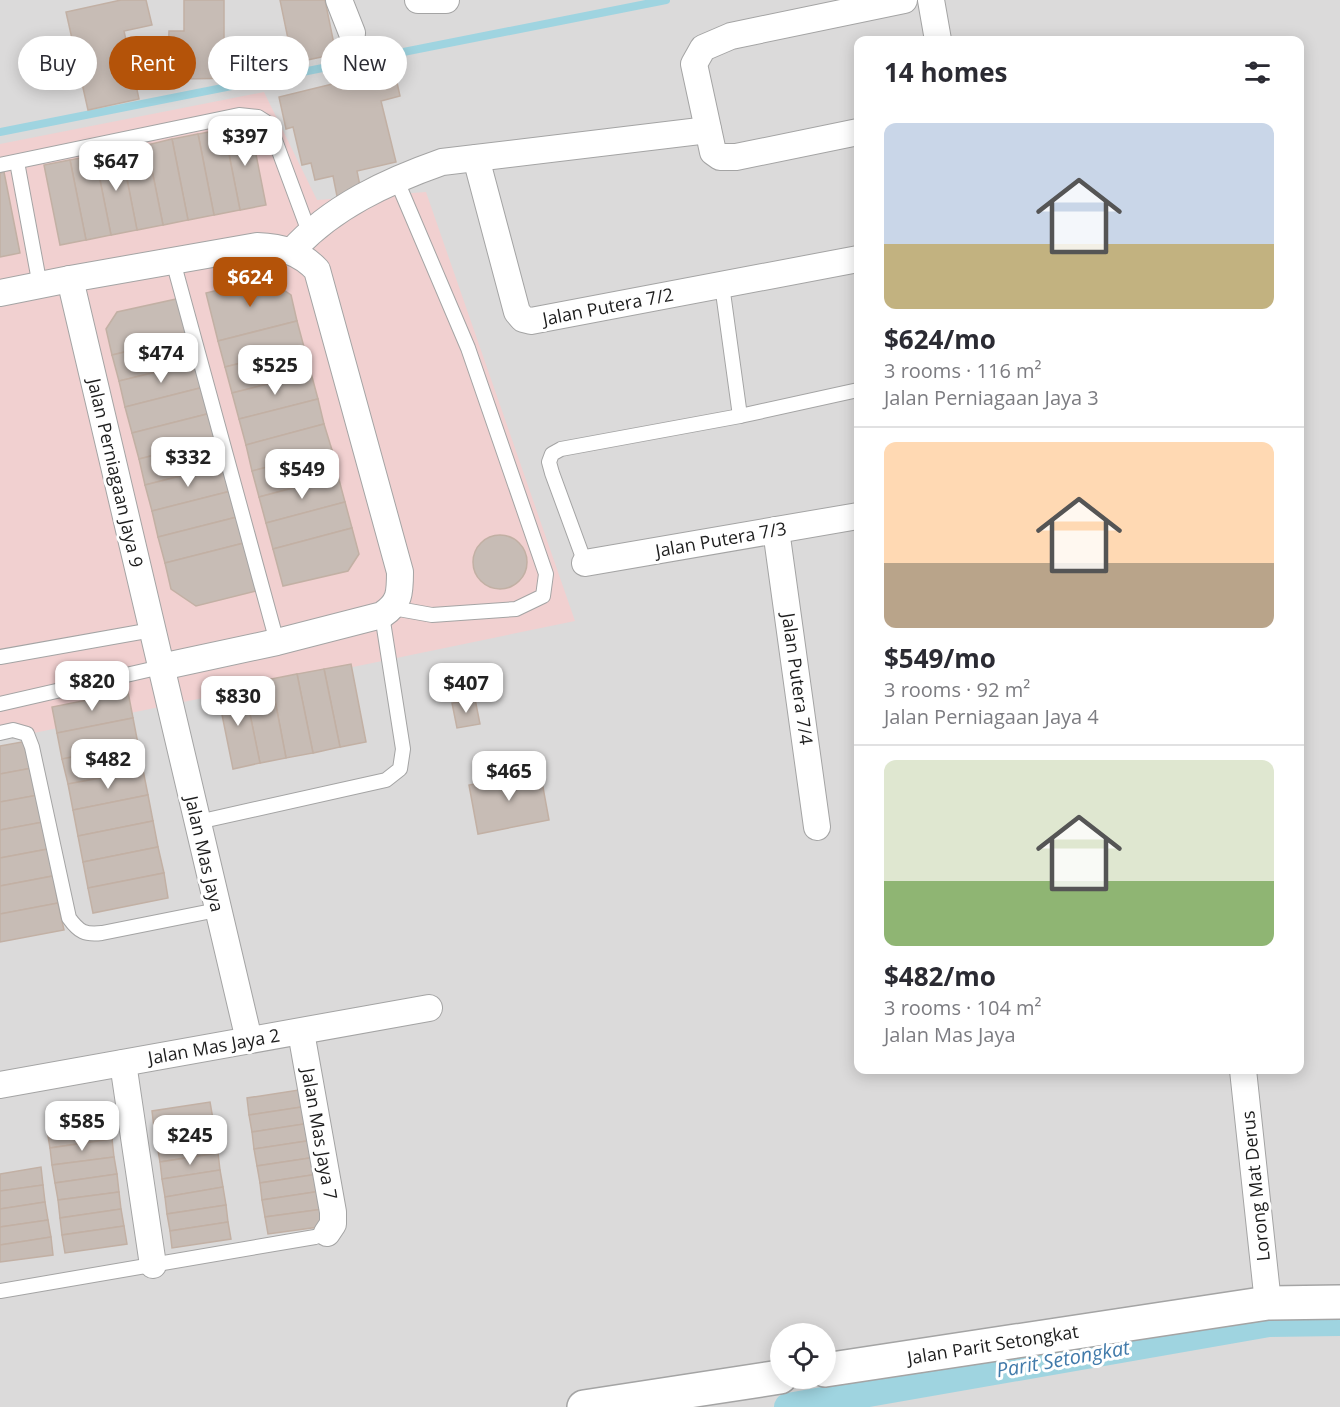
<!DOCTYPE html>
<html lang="en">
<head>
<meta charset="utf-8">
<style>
  body { margin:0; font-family:"Open Sans",sans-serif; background:#f2f2f3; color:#2b2b33; height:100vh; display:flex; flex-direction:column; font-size:22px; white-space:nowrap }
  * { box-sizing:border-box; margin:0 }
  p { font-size:20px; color:#7c7c81 }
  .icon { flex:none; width:33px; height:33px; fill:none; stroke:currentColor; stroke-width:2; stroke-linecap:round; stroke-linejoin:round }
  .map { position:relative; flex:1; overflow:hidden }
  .side { position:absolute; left:854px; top:36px; width:450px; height:1038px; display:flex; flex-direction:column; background:#fff; border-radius:12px; box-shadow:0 3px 15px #0003 }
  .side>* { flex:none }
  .top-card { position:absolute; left:18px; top:36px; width:570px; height:54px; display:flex; gap:12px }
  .tools { position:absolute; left:770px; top:1323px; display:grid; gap:12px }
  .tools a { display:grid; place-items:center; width:66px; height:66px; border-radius:50%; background:#fff; box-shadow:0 3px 15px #0003; font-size:30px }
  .price { position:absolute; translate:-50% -51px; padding:0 14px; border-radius:12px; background:#fff; color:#222; font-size:20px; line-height:39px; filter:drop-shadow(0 2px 3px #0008) }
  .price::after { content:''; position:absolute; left:50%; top:36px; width:18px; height:14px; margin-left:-9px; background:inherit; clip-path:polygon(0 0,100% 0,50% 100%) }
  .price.current { background:#b45309; color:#fff }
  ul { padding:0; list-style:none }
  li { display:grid; align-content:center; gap:12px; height:318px; padding:0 30px }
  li+li { border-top:2px solid #e1e1e2 }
  li span { display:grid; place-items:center; height:186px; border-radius:12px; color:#555 }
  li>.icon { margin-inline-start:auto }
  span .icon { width:108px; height:108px; fill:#fffc; stroke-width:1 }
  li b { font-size:26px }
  h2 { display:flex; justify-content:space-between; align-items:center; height:72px; padding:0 30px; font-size:26px }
  .pill { padding:0 21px; border-radius:27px; background:#fff; box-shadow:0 3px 15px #0003; font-size:21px; line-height:54px }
  .pill.current { background:#b45309; color:#fff }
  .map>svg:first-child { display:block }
  .residential { fill:#dbdada; fill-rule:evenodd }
  .commercial { fill:#f1d0d0 }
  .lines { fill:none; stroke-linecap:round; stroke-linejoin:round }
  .stream { stroke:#9fd4e0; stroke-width:8 }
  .canal { stroke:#9fd4e0; stroke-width:28 }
  .building { fill:#c7bcb5; stroke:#c2b0a4; stroke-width:1.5 }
  .service-casing { stroke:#a4a4a4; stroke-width:16 }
  .minor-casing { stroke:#a4a4a4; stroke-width:28 }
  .tertiary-casing { stroke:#a4a4a4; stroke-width:36 }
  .service { stroke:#fff; stroke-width:14 }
  .minor { stroke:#fff; stroke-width:26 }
  .tertiary { stroke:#fff; stroke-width:33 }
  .labels { text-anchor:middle; stroke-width:6; stroke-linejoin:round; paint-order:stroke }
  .street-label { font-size:18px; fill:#1d1d1d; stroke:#fff }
  .water-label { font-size:20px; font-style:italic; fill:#417aaa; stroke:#fff }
</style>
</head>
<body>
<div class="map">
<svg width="1340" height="1407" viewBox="0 0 1340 1407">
  <rect width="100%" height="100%" fill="#efeae2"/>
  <!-- residential -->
  <path class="residential" d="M0,0H1340V1407H0ZM858,40H1299V1070H858ZM780,1334H825V1378H780Z"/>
  <!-- commercial -->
  <path class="commercial" d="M264,92L317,200L426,192L575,621L0,740V144Z"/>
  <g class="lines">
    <!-- stream -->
    <path class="stream" d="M0,132L666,0"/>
    <!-- canal -->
    <path class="canal" d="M788,1407L1269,1323L1340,1322"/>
  </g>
  <!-- building -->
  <g class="building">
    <path d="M121,0H146L152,25L124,31L139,99L88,110L66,12Z"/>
    <path d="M184,0H224V53H245V78L179,79V62H168L169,31H184Z"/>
    <path d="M280,0H325L336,54L293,63Z"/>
    <path d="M394,69L400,96L381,101L396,162L357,171L361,191L337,196L333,176L315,180L311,163L302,165L293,127L286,129L279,97Z"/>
    <path d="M250,124L266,205L240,210L224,129Z"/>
    <path d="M224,129L240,210L214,215L198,134Z"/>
    <path d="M198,134L214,215L188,220L172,139Z"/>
    <path d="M172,139L188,220L163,225L147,145Z"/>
    <path d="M147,145L163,225L137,230L121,149Z"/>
    <path d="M121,149L137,230L111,235L95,155Z"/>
    <path d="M95,155L111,235L86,240L70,160Z"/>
    <path d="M70,160L86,240L60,245L44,165Z"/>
    <path d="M4,172L20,253L0,257V173Z"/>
    <path d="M266,278L291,295L297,321L218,341L206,293Z"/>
    <path d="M181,298L192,336L112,355L106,329L117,312Z"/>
    <path d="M297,321L304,347L225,367L218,341Z"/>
    <path d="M192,336L198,362L119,381L112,355Z"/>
    <path d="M304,347L311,373L232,393L225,367Z"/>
    <path d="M198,362L204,387L125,407L119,381Z"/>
    <path d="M311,373L318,399L239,419L232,393Z"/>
    <path d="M204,387L211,413L132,433L125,407Z"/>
    <path d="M318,399L324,424L246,445L239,419Z"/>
    <path d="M211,413L218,439L139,459L132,433Z"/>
    <path d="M324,424L332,450L252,471L246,445Z"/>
    <path d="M218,439L224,465L145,485L139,459Z"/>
    <path d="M332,450L338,476L259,497L252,471Z"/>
    <path d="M224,465L231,491L152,511L145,485Z"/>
    <path d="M338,476L345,502L266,523L259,497Z"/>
    <path d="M231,491L237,517L158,537L152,511Z"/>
    <path d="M345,502L352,528L273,549L266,523Z"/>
    <path d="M237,517L244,543L165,563L158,537Z"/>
    <path d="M352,528L359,554L348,571L283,586L273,549Z"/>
    <circle cx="500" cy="562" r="27"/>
    <path d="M244,543L256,591L196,606L171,589L165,563Z"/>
    <path d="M351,664L366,742L340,747L324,669Z"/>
    <path d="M324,669L340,747L313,753L297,674Z"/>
    <path d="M297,674L313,753L286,758L271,679Z"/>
    <path d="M271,679L286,758L260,763L244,685Z"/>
    <path d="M244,685L260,763L233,769L217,690Z"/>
    <path d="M128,692L133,718L57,733L52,707Z"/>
    <path d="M475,699L480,724L457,728L452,703Z"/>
    <path d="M133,718L138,744L62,759L57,733Z"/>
    <path d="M27,741L32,768L0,774V746Z"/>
    <path d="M138,744L143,770L68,784L62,759Z"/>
    <path d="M32,768L38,795L0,802V774Z"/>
    <path d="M143,770L148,795L73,810L68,784Z"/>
    <path d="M540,771L549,820L478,834L469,785Z"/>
    <path d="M38,795L43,822L0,830V802Z"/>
    <path d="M148,795L153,821L78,836L73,810Z"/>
    <path d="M153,821L158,847L83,862L78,836Z"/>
    <path d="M43,822L48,849L0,858V830Z"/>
    <path d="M158,847L164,873L88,888L83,862Z"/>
    <path d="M48,849L53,876L0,886V858Z"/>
    <path d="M164,873L168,898L93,913L88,888Z"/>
    <path d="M53,876L58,903L0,914V886Z"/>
    <path d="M58,903L64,930L0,942V914Z"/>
    <path d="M305,1089L308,1106L249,1115L247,1098Z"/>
    <path d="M210,1102L213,1119L154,1128L152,1111Z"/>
    <path d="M308,1106L310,1123L252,1132L249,1115Z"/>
    <path d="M213,1119L215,1136L157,1145L154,1128Z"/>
    <path d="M109,1122L112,1139L50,1148L47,1130Z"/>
    <path d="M310,1123L313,1140L254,1149L252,1132Z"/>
    <path d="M215,1136L218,1153L160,1162L157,1145Z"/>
    <path d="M112,1139L114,1157L52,1165L50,1148Z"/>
    <path d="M313,1140L316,1157L257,1166L254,1149Z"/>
    <path d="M218,1153L220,1170L162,1179L160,1162Z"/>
    <path d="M114,1157L117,1174L55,1183L52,1165Z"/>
    <path d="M316,1157L318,1174L260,1183L257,1166Z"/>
    <path d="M41,1167L43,1185L0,1191V1174Z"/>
    <path d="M220,1170L223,1187L165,1197L162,1179Z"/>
    <path d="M117,1174L119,1192L58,1200L55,1183Z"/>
    <path d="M318,1174L321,1191L262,1200L260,1183Z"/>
    <path d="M43,1185L45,1202L0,1209V1191Z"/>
    <path d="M223,1187L226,1205L167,1214L165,1197Z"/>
    <path d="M321,1191L323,1209L265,1217L262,1200Z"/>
    <path d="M119,1192L121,1209L60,1218L58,1200Z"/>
    <path d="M45,1202L48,1220L0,1227V1209Z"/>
    <path d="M226,1205L228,1222L170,1231L167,1214Z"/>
    <path d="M121,1209L124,1226L62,1235L60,1218Z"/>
    <path d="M323,1209L326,1226L268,1234L265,1217Z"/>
    <path d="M48,1220L51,1237L0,1245V1227Z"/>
    <path d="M228,1222L231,1239L172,1248L170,1231Z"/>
    <path d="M124,1226L127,1244L65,1253L62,1235Z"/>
    <path d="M51,1237L53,1255L0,1262V1245Z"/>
  </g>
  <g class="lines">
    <defs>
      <g id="service">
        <path d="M17,162L40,286"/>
        <path d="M0,165L239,115L258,117L269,124L309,232"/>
        <path d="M173,261L277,642"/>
        <path d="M722,285L740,416"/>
        <path d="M585,563L552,473L549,462L552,454L561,449L740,416L858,390"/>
        <path d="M393,608L432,615L516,609L543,596L546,574L468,348L397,181"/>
        <path d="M0,657L152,630"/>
        <path d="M0,704L161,667"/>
        <path d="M0,733L13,730L27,734L32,747L69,918C79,932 85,935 102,933L217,910"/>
        <path d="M198,822L386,780L400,769L403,749L382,615"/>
        <path d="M0,1291L315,1237L327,1233"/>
      </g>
      <g id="minor">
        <path d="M339,0L352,33"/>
        <path d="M418,0H446"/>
        <path d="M931,0L938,40"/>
        <path d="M858,132L736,157H720L713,152L694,64L703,48L731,36L904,0"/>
        <path d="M476,158L517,312L523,319L531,321L858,259"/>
        <path d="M292,251C331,207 388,181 442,162L708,130"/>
        <path d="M70,279L249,1040"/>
        <path d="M0,293L70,279L257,246C282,247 300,252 317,270L400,572C400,593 400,603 382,615L277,642L161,667"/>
        <path d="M776,530L817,827"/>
        <path d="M585,563L858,516"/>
        <path d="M301,1032L333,1212V1224L327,1233"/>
        <path d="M123,1063L153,1265"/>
        <path d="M1243,1070L1268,1303"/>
        <path d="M0,1085L429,1008"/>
      </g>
      <g id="tertiary">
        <path d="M825,1370L1268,1303L1340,1302"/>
        <path d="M584,1407L780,1377"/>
      </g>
    </defs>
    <!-- service casing -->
    <use href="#service" class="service-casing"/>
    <!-- minor casing -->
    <use href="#minor" class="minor-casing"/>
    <!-- tertiary casing -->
    <use href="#tertiary" class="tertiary-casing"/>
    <!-- service -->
    <use href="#service" class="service"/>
    <!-- minor -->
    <use href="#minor" class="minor"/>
    <!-- tertiary -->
    <use href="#tertiary" class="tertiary"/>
  </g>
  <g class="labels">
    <!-- street labels -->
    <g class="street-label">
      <text transform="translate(608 307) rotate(-11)" y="6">Jalan Putera 7/2</text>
      <text transform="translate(115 473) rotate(77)" y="6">Jalan Perniagaan Jaya 9</text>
      <text transform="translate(721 540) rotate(-10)" y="6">Jalan Putera 7/3</text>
      <text transform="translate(797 679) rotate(82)" y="6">Jalan Putera 7/4</text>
      <text transform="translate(204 854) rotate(77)" y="6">Jalan Mas Jaya</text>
      <text transform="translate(214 1047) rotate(-10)" y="6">Jalan Mas Jaya 2</text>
      <text transform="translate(319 1134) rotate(80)" y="6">Jalan Mas Jaya 7</text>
      <text transform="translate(1256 1186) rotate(-96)" y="6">Lorong Mat Derus</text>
      <text transform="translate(993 1345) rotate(-9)" y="6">Jalan Parit Setongkat</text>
    </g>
    <!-- water labels -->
    <g class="water-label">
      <text transform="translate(1063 1359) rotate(-10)" y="7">Parit Setongkat</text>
    </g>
  </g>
</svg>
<div class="tools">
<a><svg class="icon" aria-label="locate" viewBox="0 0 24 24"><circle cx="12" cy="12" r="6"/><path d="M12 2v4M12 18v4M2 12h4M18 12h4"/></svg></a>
</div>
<b class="price" style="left:245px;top:167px">$397</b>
<b class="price" style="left:116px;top:192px">$647</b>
<b class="price current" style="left:250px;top:308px">$624</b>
<b class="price" style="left:161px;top:384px">$474</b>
<b class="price" style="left:275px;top:396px">$525</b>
<b class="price" style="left:188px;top:488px">$332</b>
<b class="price" style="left:302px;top:500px">$549</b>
<b class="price" style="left:92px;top:712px">$820</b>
<b class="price" style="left:466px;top:714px">$407</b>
<b class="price" style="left:238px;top:727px">$830</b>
<b class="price" style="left:108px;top:790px">$482</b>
<b class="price" style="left:509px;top:802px">$465</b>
<b class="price" style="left:82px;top:1152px">$585</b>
<b class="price" style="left:190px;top:1166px">$245</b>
<div class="top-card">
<a class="pill">Buy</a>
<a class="pill current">Rent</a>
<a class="pill">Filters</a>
<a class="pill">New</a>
</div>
<section class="side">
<h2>14 homes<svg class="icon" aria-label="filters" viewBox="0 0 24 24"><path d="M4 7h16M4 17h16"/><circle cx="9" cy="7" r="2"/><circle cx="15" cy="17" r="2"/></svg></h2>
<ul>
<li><span style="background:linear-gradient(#c9d6e8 65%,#c2b280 0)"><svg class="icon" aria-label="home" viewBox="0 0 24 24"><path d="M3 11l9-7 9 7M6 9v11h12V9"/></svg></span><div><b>$624/mo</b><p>3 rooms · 116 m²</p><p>Jalan Perniagaan Jaya 3</p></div></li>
<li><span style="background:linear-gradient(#ffd9b3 65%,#b9a48a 0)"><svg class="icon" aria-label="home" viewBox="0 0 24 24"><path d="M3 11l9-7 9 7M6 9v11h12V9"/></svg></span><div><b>$549/mo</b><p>3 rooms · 92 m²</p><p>Jalan Perniagaan Jaya 4</p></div></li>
<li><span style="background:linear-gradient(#dfe7d0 65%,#8fb573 0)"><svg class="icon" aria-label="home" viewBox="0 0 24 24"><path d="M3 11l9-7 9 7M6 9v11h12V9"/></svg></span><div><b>$482/mo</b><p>3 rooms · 104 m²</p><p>Jalan Mas Jaya</p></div></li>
</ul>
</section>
</div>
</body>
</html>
